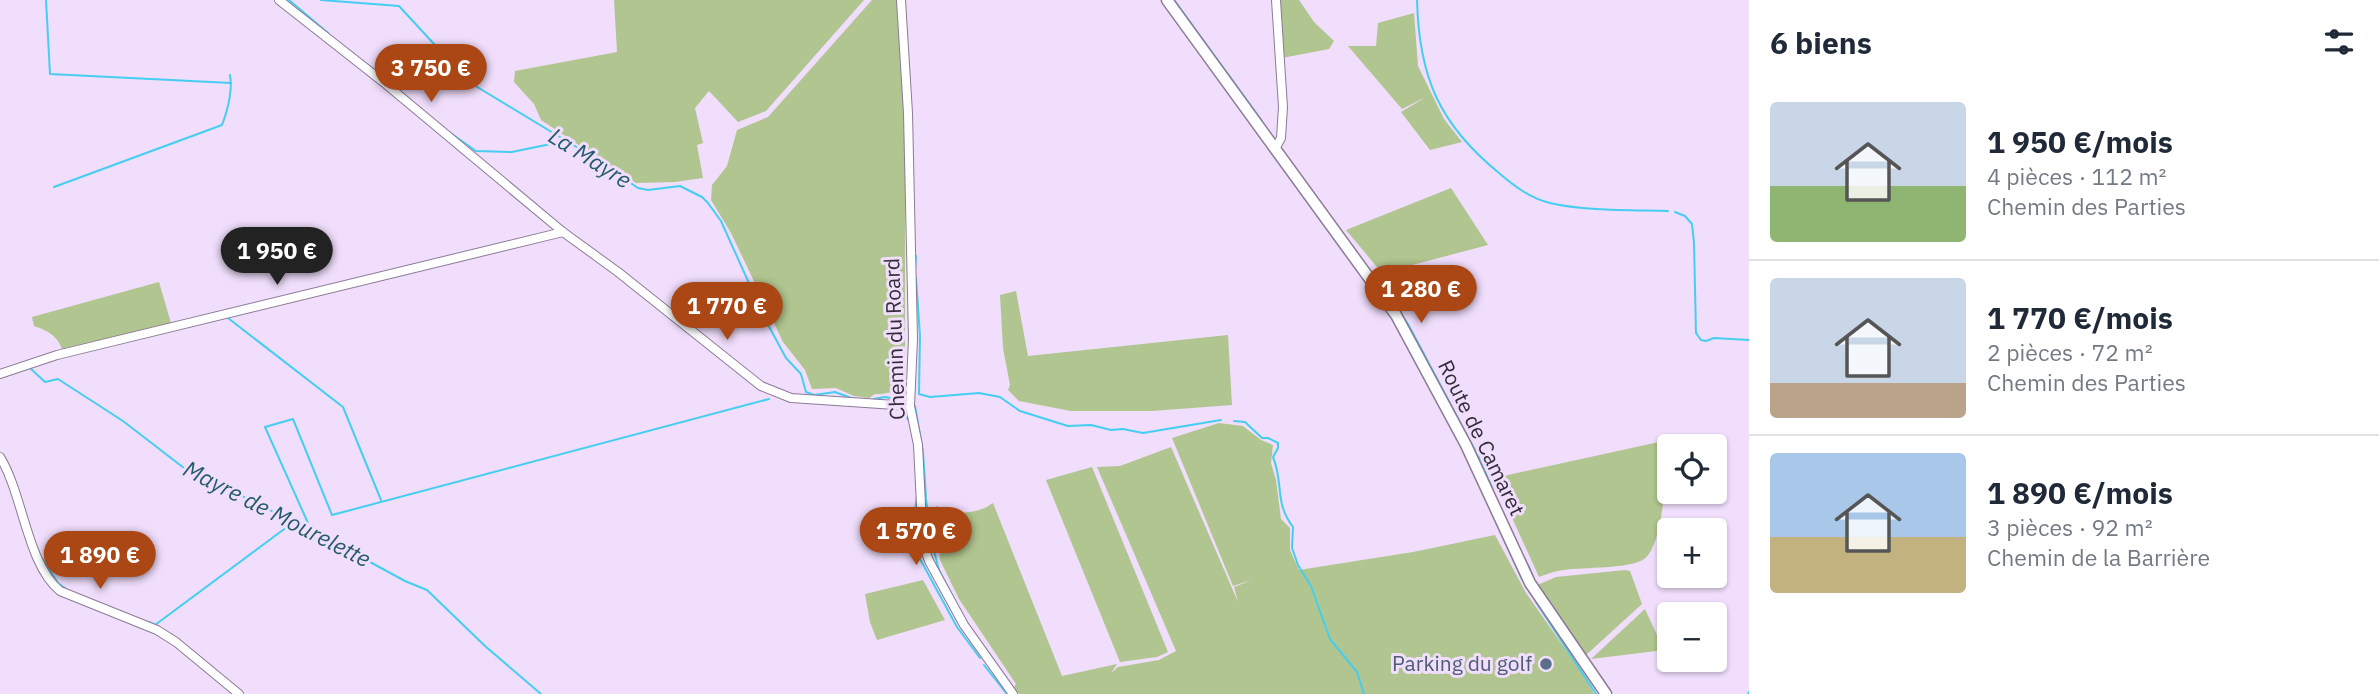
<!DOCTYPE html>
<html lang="fr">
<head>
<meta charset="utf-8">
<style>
  body { margin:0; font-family:"IBM Plex Sans",sans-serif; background:#f2f2f3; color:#1f2937; height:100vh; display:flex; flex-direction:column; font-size:26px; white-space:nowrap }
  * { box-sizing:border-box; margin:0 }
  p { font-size:23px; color:#747a83 }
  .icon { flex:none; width:38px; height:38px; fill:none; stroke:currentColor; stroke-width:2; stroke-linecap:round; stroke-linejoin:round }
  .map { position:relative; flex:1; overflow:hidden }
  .side { display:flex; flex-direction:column; background:#fff; width:630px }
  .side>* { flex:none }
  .fabs { position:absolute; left:1657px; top:434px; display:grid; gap:14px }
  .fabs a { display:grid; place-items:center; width:70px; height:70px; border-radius:7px; background:#fff; box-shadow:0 2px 5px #0004; font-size:35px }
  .price { position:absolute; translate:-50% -60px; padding:0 16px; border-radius:24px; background:#ab4714; color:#fff; font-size:23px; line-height:46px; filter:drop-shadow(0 2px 4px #0008) }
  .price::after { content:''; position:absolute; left:50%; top:42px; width:21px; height:16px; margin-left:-10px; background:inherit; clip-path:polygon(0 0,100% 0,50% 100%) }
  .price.selected { background:#222; color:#fff }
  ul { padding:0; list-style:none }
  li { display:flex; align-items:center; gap:21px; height:175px; padding:0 21px }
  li+li { border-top:2px solid #e0e1e3 }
  li span { display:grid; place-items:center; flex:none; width:196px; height:140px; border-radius:7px; color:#555 }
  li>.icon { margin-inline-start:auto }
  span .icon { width:84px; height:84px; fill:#fffc; stroke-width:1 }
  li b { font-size:30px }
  h2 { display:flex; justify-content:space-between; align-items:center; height:84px; padding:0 21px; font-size:30px }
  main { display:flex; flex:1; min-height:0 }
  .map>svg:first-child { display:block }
  .green { fill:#b0c58f }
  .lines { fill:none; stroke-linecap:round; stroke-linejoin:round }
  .stream { stroke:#45cef0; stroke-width:2 }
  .minor-casing { stroke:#8b7b96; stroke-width:10 }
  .secondary-casing { stroke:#8b7b96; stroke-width:13 }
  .minor { stroke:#fff; stroke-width:8 }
  .secondary { stroke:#fff; stroke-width:10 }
  .service-dot { fill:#5c6f8a; stroke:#f0defc; stroke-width:2.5 }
  .labels { text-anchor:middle; stroke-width:6; stroke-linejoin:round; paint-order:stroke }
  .street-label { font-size:21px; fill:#342d39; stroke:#f0defc }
  .service-label { font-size:21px; fill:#4e5e75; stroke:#f0defc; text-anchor:end }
  .water-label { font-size:23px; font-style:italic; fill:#255c6a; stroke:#f0defc }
</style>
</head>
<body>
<main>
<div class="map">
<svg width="1749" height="694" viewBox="0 0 1749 694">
  <rect width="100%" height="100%" fill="#f0defc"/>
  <!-- green -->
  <g class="green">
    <path d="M614,0H864L766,111L738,122L709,91L695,108L703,143L697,145L703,178L675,182L636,183L541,120L534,104L514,82L515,71L617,52Z"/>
    <path d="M872,0H898L905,103V391C894,390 886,395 875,394L869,398L854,396L836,388L812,389L805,370L783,342L731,233L711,200L712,185L727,166L737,130L768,117Z"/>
    <path d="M1278,0H1299L1314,22L1334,41L1329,49L1282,58Z"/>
    <path d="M1414,13L1418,66L1444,119L1462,142L1430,150L1401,112L1426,97L1402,109L1348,46H1376L1378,23Z"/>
    <path d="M1451,188L1488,245L1382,273L1346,230Z"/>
    <path d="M159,282L171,323L62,349C57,335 48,331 34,326L32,317Z"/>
    <path d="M1016,291L1028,356L1228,335L1232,405L1152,411H1071L1019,401L1008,390L1010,385L1003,348L1000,295Z"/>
    <path d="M1219,423L1243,426L1261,440L1273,445L1271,463L1276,480L1281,519L1290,528V550L1299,570L1413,552L1495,535L1526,593L1585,677L1594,694H1019L1014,687L1016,684L959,599L940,560L936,506C957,514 974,516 993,503L1062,676L1117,664L1111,673L1118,667L1159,660L1176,651L1097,467L1120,466L1171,447L1238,602L1234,587L1252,580L1233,586L1172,438Z"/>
    <path d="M1668,440C1667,464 1664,546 1644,559C1630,569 1583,567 1564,570C1555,571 1547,574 1539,577L1494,478Z"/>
    <path d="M1092,467L1168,652L1157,657L1120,662L1046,480Z"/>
    <path d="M1625,570L1630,571L1642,604L1585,656L1535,586L1556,577Z"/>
    <path d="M923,580L945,620L877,640L870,622L865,594Z"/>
    <path d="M1645,609L1664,650L1591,659Z"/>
  </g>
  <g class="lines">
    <!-- stream -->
    <g class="stream">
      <path d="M46,0L50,74L231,83"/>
      <path d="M289,0L328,33"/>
      <path d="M321,0L399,6L469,82L588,154L638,188L648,190L680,186L702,197L708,203L721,221L766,321L786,358L801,374L806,392L814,395L835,392L851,398"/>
      <path d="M1174,0L1262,121"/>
      <path d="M1417,0C1419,77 1439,124 1499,173C1514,186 1530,198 1550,203C1583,211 1633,210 1668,211"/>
      <path d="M449,132L476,151L512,152L565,141"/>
      <path d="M1268,148L1360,274"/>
      <path d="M54,187L222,125C228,109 233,92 230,75"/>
      <path d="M1675,212L1685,216L1692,224L1694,243L1696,333L1701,340L1706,341L1714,338L1749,340"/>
      <path d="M915,269L916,256"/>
      <path d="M1374,275L1408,324L1479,458L1493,490"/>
      <path d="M916,278L920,336L919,394L930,397L979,393L1000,397L1020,411L1068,426L1091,425L1111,430L1123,429L1143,433L1221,420"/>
      <path d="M228,318L343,407L381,500"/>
      <path d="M27,369L30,368L45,382L58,379L123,421L184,468L265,507L292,523L311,530L405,581L427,590L485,646L541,694"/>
      <path d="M874,399L885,397L906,401"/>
      <path d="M915,406L923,452L926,497"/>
      <path d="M901,408L909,421"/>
      <path d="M1234,421L1245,422L1262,438H1268L1278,443V448L1273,457C1284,484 1274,502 1293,527L1292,548L1298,565L1311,586L1330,639L1357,672L1364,694"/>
      <path d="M917,495L913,525L920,559L957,627L980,658"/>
      <path d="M926,499L932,544L939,570L955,601"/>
      <path d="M1491,511L1522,579"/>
      <path d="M308,523L265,427L293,419L332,515L769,399"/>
      <path d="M42,558L58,583L66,589"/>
      <path d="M1528,565L1533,577"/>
      <path d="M1536,602L1596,694"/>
      <path d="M149,622L155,625L291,524"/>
      <path d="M984,665L1007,694"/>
      <path d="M1748,694L1749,692"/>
    </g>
    <defs>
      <g id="minor">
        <path d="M279,0L382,81L563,232L618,272L761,386L791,398L910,406"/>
        <path d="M901,0L908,113L913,339L910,406L918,445L923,544L929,561L964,625L1013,694"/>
        <path d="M1275,149L1281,138L1283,107L1276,0"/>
        <path d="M0,374L57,355L563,232"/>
        <path d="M0,457C23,494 27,564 60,591L157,630L176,642L239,694"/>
      </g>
      <path id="secondary" d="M1167,0L1396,315L1466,445L1530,583L1606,694"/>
    </defs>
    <!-- minor casing -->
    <use href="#minor" class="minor-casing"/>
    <!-- secondary casing -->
    <use href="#secondary" class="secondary-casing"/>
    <!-- minor -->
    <use href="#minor" class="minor"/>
    <!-- secondary -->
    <use href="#secondary" class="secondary"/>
  </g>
  <!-- markers -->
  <circle class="service-dot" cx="1546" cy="664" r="7"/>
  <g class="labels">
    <!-- street labels -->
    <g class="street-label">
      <text transform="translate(895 339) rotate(-92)" y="7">Chemin du Roard</text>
      <text transform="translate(1481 438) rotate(64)" y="7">Route de Camaret</text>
    </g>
    <!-- service labels -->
    <g class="service-label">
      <text x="1532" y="671">Parking du golf</text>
    </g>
    <!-- water labels -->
    <g class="water-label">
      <text transform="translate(590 158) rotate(32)" y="8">La Mayre</text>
      <text transform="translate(277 514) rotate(27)" y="8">Mayre de Mourelette</text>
    </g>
  </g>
</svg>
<div class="fabs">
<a><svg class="icon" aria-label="locate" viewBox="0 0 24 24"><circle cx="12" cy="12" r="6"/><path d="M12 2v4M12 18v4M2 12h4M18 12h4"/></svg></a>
<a>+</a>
<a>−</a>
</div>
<b class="price" style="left:431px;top:104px">3 750 €</b>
<b class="price selected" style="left:277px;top:287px">1 950 €</b>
<b class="price" style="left:1421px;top:325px">1 280 €</b>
<b class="price" style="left:727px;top:342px">1 770 €</b>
<b class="price" style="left:916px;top:567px">1 570 €</b>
<b class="price" style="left:100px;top:591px">1 890 €</b>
</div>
<section class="side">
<h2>6 biens<svg class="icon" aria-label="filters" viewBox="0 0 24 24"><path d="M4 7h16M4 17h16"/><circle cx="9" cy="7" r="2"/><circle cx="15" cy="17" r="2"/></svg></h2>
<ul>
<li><span style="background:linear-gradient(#c9d6e8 60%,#8fb573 0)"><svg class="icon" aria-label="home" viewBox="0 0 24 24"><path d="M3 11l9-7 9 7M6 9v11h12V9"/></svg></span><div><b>1 950 €/mois</b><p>4 pièces · 112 m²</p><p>Chemin des Parties</p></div></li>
<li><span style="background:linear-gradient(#c9d6e8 75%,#b9a48a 0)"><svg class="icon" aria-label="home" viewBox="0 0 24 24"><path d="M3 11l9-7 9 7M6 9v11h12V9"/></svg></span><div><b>1 770 €/mois</b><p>2 pièces · 72 m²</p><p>Chemin des Parties</p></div></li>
<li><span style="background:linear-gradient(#a9c7e8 60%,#c2b280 0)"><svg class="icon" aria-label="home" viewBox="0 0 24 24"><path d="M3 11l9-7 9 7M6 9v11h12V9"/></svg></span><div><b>1 890 €/mois</b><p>3 pièces · 92 m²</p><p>Chemin de la Barrière</p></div></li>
</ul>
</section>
</main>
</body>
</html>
